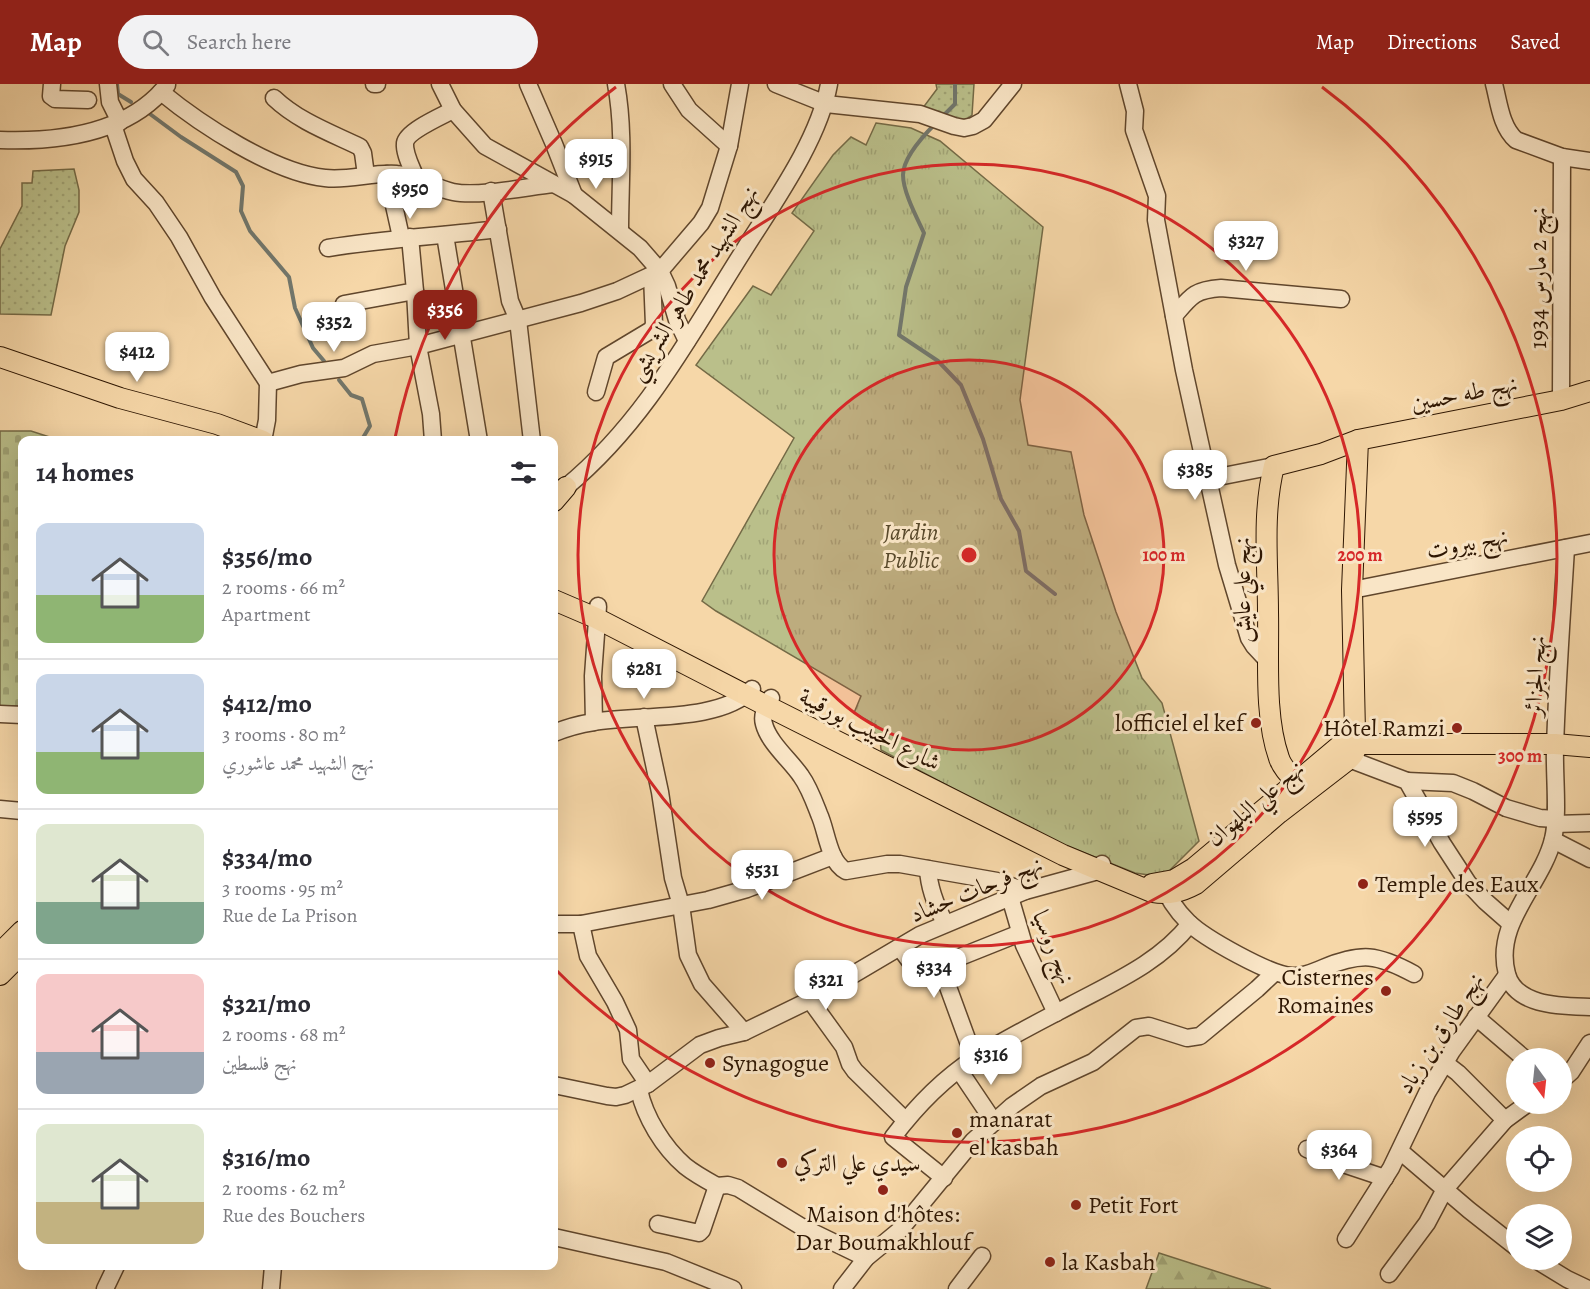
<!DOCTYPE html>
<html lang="en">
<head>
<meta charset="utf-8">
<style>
  body { margin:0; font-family:Alegreya,Amiri,serif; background:#f2f2f3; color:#2b2b33; height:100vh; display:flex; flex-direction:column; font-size:22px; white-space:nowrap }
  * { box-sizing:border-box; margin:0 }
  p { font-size:20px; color:#7c7c81 }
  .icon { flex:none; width:33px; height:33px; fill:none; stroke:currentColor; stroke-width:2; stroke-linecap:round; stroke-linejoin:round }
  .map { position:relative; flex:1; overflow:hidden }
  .panel { position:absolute; left:18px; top:352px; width:540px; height:834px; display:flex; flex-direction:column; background:#fff; border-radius:12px; box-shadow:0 6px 24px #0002 }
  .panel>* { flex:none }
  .needle { width:39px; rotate:165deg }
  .tools { position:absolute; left:1506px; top:964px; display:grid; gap:12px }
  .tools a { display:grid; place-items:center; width:66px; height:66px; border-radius:50%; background:#fff; box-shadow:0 6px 24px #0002; font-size:30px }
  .price { position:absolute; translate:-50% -51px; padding:0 14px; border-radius:12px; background:#fff; color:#222; font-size:20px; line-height:39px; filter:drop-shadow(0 2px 3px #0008) }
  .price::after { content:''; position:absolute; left:50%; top:36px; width:18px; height:14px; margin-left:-9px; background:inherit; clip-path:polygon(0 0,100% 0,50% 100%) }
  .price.on { background:#8f2418; color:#fff }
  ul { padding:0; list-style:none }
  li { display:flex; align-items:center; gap:18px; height:150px; padding:0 18px }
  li+li { border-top:2px solid #e1e1e2 }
  li span { display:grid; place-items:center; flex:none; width:168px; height:120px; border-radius:12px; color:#555 }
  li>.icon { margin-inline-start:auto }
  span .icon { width:72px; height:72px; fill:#fffc; stroke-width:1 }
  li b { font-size:26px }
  h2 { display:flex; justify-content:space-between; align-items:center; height:72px; padding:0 18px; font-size:26px }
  header { display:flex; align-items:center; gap:36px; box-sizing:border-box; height:84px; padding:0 30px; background:#8f2418; color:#fff }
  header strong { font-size:28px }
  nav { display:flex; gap:33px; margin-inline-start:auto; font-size:21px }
  .search { width:420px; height:54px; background:#f2f2f3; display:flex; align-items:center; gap:15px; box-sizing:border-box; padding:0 21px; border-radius:33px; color:#7c7c81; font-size:22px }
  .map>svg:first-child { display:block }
  .grass { fill:url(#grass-dots); stroke:#746a46; stroke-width:1.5 }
  .forest { fill:url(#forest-firs); stroke:#746a46; stroke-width:1.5 }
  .cemetery { fill:url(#cemetery-stones); stroke:#746a46; stroke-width:1.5 }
  .park { fill:url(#park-tufts); stroke:#746a46; stroke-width:1.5 }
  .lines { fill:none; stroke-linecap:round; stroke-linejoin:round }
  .stream { stroke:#72776c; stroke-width:4 }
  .minor-casing { stroke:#60462c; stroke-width:19 }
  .major-casing { stroke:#2e1602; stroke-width:22 }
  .minor { stroke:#f9e5c6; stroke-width:16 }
  .major { stroke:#f6d7a8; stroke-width:20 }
  .ring { fill:none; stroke:#d62828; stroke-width:3 }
  .poi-dot { fill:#8f2418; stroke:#f9e5c6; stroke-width:2 }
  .labels { text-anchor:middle; stroke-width:6; stroke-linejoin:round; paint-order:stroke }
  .street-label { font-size:24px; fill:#2e1602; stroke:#f9e5c6 }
  .park-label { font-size:24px; font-style:italic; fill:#58492b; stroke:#f9e5c6 }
  .poi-label { font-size:24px; fill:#2e1602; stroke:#f9e5c6; text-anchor:start }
  .centre { fill:#d62828; stroke:#f9e5c6; stroke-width:3 }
  .ring-label { font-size:18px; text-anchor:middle; font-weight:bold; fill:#d62828; stroke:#f9e5c6; stroke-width:6; stroke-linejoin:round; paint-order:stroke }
</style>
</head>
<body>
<header>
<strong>Map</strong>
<div class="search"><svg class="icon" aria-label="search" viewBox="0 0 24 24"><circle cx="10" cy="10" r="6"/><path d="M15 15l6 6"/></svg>Search here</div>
<nav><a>Map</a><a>Directions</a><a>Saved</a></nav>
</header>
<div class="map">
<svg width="1590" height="1205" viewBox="0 0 1590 1205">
  <defs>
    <pattern id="grass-dots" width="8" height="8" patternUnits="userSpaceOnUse" patternTransform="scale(1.5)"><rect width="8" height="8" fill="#babf8a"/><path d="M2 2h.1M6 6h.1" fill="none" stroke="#a0a375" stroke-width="1.8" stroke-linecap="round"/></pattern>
    <pattern id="forest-firs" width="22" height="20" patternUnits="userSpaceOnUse" patternTransform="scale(1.5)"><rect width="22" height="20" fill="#babf8a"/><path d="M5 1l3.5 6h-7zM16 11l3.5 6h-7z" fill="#a0a375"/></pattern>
    <pattern id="cemetery-stones" width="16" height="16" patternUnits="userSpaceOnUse" patternTransform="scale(1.5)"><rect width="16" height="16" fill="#babf8a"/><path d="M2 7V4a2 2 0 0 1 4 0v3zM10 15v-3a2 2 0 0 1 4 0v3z" fill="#a0a375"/></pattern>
    <pattern id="park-tufts" width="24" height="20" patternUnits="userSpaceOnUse" patternTransform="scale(1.5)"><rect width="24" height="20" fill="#babf8a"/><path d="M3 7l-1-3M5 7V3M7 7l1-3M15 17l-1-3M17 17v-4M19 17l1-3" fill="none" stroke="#a0a375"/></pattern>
  </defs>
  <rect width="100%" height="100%" fill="#f6d7a8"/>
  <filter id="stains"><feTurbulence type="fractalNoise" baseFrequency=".00333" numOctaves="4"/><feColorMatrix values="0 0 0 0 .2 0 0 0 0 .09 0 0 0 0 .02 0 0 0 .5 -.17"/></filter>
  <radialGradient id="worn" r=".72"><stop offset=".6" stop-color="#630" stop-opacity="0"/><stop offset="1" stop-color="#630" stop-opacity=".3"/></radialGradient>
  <!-- grass -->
  <g class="grass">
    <path d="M936,0H974L972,31L963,38L922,25L937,5Z"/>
    <path d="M74,85L79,106V128L65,162L51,231L0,230V165L22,122V99H32L33,87Z"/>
  </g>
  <!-- forest -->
  <path class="forest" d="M1159,1169L1271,1205H1146Z"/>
  <!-- cemetery -->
  <path class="cemetery" d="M0,347H31L62,357H22V622H0Z"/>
  <!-- park -->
  <path class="park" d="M876,39L911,44L940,57L1043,143L1020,316L1028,361L1071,368L1084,431L1116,528L1142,594L1162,619L1199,757L1163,793L1135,789L1042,752L881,666L880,654L873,647L876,641L854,629L861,612L716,527L702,517L794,354L696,281L753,202L771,211L814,147L792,129L833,71L851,53L866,61Z"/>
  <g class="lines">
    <!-- stream -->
    <g class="stream">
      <path d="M117,0L118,10L131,18"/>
      <path d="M150,30L181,53L236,88L243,102L241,127L250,147L289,193L295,224L313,264L324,277"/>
      <path d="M943,32L955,20V0"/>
      <path d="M936,39C924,51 903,73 903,91C903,108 917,134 924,149L906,203L899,251L938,277L961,301L983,355L1001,415L1019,447L1026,487L1055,510"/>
      <path d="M339,296L351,311L362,315L370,342L361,357"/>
    </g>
    <defs>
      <g id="minor">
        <path d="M52,0L51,12L55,15L88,16"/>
        <path d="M108,0L110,18L120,38"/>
        <path d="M374,0H377"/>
        <path d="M440,0L453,26L485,62L574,111L640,164L660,187L667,202L677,236L687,257"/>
        <path d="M528,0L554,60L574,111"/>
        <path d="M616,0C625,48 620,98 620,147"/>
        <path d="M672,0L689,26L729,62"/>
        <path d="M776,0L826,20L920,30L954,42L964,44L973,42L984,36L1013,0"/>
        <path d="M1128,0L1135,27L1134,46L1157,112L1156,136L1184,286L1227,481L1249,554L1254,562L1268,577"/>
        <path d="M1494,0C1499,19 1501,43 1516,56L1562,73L1590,77"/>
        <path d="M161,8C200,40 274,89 325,94C349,97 373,88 397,90C418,91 433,104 453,108C479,113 526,103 553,100"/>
        <path d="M274,14C298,37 331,49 360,63L363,69L366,91"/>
        <path d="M113,41L125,77L134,95L156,119L179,153L213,214L268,299L267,336L263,357"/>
        <path d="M0,56C58,58 128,50 167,1"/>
        <path d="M387,90L401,153"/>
        <path d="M415,92C411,82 404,69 405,59C407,47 442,32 453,26"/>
        <path d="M491,107L510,217L518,236L532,357"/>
        <path d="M445,151L479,357"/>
        <path d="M328,164C384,155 441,152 498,145"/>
        <path d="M415,207L418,262L431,330L433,357"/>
        <path d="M344,220L415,207L410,153"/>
        <path d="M1174,232C1191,212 1194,206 1221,204L1341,215"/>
        <path d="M268,299L301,290L344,284L373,270L418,262L581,219L617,207L660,187L701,139L710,124L729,62L740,0"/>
        <path d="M596,308L606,273L651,246L654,241L652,191"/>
        <path d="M1561,316L1562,73"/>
        <path d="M1208,395L1274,382"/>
        <path d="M566,403C645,338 690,251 744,166C774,118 819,56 829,0"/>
        <path d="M1566,464C1562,531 1557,598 1555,664C1554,691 1559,731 1553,755C1542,801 1493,839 1507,890C1516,923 1563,922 1590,923"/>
        <path d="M1352,506L1590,459"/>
        <path d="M771,614C767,622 761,630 764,640C769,659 790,676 801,692C809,703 814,717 819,730C827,747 828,777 846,787L887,780H900L997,797L1025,807"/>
        <path d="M0,630L22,631"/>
        <path d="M644,633L660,708L673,794L681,821L688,871L702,900L744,948"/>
        <path d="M594,638L593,592L598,522"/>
        <path d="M554,649C566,644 581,640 594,638C638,630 720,639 752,605"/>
        <path d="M1349,675L1407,697L1442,759L1468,799L1485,817L1510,839"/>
        <path d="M1407,697L1453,699L1473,707L1506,724L1540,734L1555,735"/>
        <path d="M0,725L22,727"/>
        <path d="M1555,740L1590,739"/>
        <path d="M1553,756L1590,775"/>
        <path d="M928,785C929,805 936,822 945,839"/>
        <path d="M1163,800C1168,815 1177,827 1188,838C1204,854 1270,891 1292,892C1303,893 1313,888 1323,884C1362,868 1377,870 1414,890"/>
        <path d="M1010,813L1024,861L1056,929"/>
        <path d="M554,840H581L708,816L747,805L833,772"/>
        <path d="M581,840L588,872L615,918L628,946L631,975L648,1000"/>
        <path d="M900,864C916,884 913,890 940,881L974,974"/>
        <path d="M940,881L1020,849"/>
        <path d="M810,916L844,963L850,980L855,987L905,1036"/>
        <path d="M1476,933L1525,975"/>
        <path d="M1445,979L1458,989L1505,1036"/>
        <path d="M959,986L994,1038"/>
        <path d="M1562,996L1571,988L1590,959"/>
        <path d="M554,1001L607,1012L616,1013L625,1011L648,1000L700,961L719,954L744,948L810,916L920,851L1025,807L1098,787L1102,780"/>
        <path d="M639,1006C645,1033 663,1063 685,1082C695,1090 706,1096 717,1102"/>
        <path d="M1307,1065L1346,1081L1385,1094"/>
        <path d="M1400,1067L1469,1126L1516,1163"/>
        <path d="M944,1094L893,1053C915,1024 944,994 975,974C1005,955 1039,938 1071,921C1114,898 1159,879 1190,840"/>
        <path d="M717,1102L728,1101L738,1104L802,1143L866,1174"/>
        <path d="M658,1140L699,1149L702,1146L717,1102"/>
        <path d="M554,1153L666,1178L733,1205"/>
        <path d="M1346,1155L1391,1084L1427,1009L1452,967L1507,891"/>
        <path d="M1536,1176L1567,1195L1588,1205"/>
        <path d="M1389,1190L1427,1139L1445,1105L1505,1036L1527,1020"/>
        <path d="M105,1205L116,1182"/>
        <path d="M271,1205L273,1182"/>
        <path d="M842,1205L866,1174L900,1146L973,1057L1012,1022L1041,1002L1093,978L1136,944L1149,942L1187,954L1200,952L1257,905L1274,889"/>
        <path d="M957,1205L982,1172"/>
      </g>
      <g id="major">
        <path d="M0,273L120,314L217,340L263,357"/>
        <path d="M554,417L566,403"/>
        <path d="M554,516L596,534L767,622L1063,771L1152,808C1169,811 1181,808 1196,800L1279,729L1349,675C1357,667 1358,661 1355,649L1352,506L1358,356"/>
        <path d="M1347,658L1357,660H1555L1590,663"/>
        <path d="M1304,706C1296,696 1283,687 1279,674C1264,632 1269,573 1268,528C1268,480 1262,430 1274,382L1321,370L1358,356L1561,316L1590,307"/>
        <path d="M1152,800L1174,796L1194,784L1355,649"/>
        <path d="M0,869L22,847"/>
        <path d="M0,891L22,869"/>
      </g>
    </defs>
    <!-- minor casing -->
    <use href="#minor" class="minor-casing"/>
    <!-- major casing -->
    <use href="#major" class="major-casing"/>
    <!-- minor -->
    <use href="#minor" class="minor"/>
    <!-- major -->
    <use href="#major" class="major"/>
  </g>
  <!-- distance rings -->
  <circle cx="969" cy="471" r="195" fill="#d62828" fill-opacity=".12"/>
  <g class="ring">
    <circle cx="969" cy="471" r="195"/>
    <circle cx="969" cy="471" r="391"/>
    <path d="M395 354A586 586 0 0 1 616 3M1322 3A586 586 0 1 1 555 885"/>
  </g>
  <!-- markers -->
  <g class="poi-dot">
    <circle cx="1256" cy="639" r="6"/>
    <circle cx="1457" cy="644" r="6"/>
    <circle cx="1363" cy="800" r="6"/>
    <circle cx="1386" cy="907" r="6"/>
    <circle cx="710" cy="979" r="6"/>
    <circle cx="957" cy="1049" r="6"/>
    <circle cx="782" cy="1079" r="6"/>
    <circle cx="883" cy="1106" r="6"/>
    <circle cx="1076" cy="1121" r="6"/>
    <circle cx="1050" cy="1178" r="6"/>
  </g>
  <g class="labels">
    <!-- street labels -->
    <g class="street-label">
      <text transform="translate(1538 194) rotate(-90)" y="8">نهج 2 مارس 1934</text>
      <text transform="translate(693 199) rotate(-58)" y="8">نهج الشهيد محمد طاهر الشريشي</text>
      <text transform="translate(1464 309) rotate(-11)" y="8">نهج طه حسين</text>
      <text transform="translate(1467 459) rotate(-11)" y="8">نهج بيروت</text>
      <text transform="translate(1242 506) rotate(-90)" y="8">نهج علي عايش</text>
      <text transform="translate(1535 592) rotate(-87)" y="8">نهج الجزائر</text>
      <text transform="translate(870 645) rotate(27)" y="8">شارع الحبيب بورقيبة</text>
      <text transform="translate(1255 719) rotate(-40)" y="8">نهج علي البلهوان</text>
      <text transform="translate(976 805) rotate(-22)" y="8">نهج فرحات حشاد</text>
      <text transform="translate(1054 863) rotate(68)" y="8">نهج روسيا</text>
      <text transform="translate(1440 949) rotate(-57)" y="8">نهج طارق بن زياد</text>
    </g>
    <!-- park labels -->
    <g class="park-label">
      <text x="911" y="456">Jardin<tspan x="911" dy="28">Public</tspan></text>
    </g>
    <!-- poi labels -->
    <g class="poi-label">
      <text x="1244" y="647" text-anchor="end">lofficiel el kef</text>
      <text x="1445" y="652" text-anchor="end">Hôtel Ramzi</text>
      <text x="1375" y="808">Temple des Eaux</text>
      <text x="1374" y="901" text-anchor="end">Cisternes<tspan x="1374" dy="28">Romaines</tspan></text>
      <text x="722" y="987">Synagogue</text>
      <text x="969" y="1043">manarat<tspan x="969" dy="28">el kasbah</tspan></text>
      <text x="794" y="1087">سيدي علي التركي</text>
      <text x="1088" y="1129">Petit Fort</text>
      <text x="883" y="1138" text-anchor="middle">Maison d'hôtes:<tspan x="883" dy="28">Dar Boumakhlouf</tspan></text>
      <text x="1062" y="1186">la Kasbah</text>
    </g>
  </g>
  <circle cx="969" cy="471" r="9" class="centre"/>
  <g class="ring-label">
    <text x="1164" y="477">100 m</text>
    <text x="1360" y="477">200 m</text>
    <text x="1520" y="678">300 m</text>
  </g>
  <rect width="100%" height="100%" filter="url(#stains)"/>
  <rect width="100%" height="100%" fill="url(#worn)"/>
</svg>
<div class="tools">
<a><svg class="needle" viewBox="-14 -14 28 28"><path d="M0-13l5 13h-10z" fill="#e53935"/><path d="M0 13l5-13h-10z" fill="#7c7c81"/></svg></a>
<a><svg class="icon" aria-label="locate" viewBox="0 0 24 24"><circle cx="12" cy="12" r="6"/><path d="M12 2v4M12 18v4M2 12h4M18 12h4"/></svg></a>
<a><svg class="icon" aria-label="layers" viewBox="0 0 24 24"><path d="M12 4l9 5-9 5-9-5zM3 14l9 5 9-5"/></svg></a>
</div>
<b class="price" style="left:596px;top:106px">$915</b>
<b class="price" style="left:410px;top:136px">$950</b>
<b class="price" style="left:1246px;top:188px">$327</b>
<b class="price on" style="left:445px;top:257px">$356</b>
<b class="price" style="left:334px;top:269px">$352</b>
<b class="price" style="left:137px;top:299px">$412</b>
<b class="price" style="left:1195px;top:417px">$385</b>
<b class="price" style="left:644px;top:616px">$281</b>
<b class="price" style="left:1425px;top:764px">$595</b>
<b class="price" style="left:762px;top:817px">$531</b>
<b class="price" style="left:934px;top:915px">$334</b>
<b class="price" style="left:826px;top:927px">$321</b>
<b class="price" style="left:991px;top:1002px">$316</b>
<b class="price" style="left:1339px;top:1097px">$364</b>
<section class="panel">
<h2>14 homes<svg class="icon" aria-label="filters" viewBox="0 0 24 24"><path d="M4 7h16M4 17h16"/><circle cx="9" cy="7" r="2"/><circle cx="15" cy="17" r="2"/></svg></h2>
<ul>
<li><span style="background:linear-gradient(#c9d6e8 60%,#8fb573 0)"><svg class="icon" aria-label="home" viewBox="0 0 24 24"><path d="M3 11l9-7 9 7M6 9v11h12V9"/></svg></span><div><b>$356/mo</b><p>2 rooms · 66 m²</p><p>Apartment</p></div></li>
<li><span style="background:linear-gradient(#c9d6e8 65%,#8fb573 0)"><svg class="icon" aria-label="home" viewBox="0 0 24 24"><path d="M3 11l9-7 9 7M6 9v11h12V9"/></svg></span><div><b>$412/mo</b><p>3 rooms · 80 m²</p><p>نهج الشهيد محمد عاشوري</p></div></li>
<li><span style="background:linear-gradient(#dfe7d0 65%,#7fa58c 0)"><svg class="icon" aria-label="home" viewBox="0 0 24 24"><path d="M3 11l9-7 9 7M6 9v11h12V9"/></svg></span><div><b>$334/mo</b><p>3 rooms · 95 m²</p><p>Rue de La Prison</p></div></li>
<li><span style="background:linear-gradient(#f6c9c9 65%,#9aa5b1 0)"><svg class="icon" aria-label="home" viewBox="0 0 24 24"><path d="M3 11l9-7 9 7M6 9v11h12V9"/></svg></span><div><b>$321/mo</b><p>2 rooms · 68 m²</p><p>نهج فلسطين</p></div></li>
<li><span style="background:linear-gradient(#dfe7d0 65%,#c2b280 0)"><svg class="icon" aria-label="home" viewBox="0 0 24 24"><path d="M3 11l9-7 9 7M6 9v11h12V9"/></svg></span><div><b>$316/mo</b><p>2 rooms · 62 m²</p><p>Rue des Bouchers</p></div></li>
</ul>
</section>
</div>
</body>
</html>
